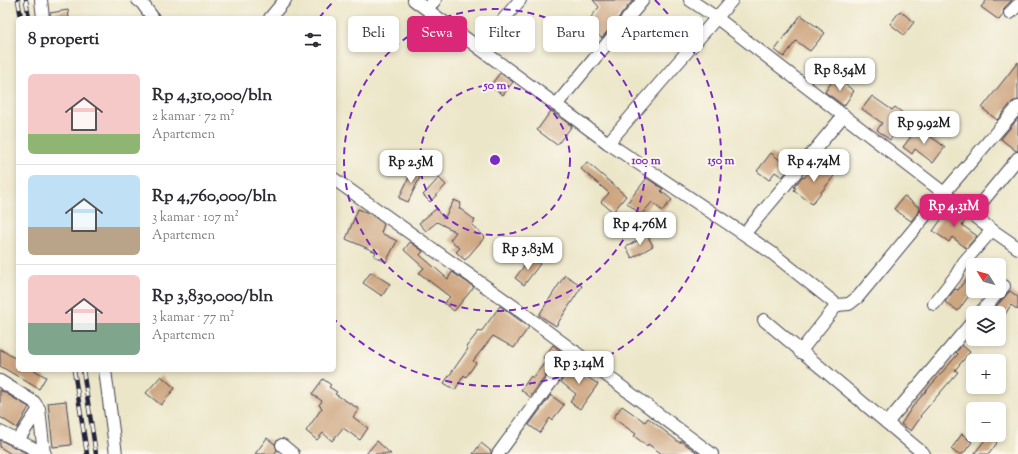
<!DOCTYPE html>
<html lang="id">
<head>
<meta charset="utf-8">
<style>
  body { margin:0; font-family:"Sorts Mill Goudy",serif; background:#f2f2f3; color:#2b2b33; height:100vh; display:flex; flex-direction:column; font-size:15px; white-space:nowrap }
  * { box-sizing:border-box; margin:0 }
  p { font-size:13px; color:#7c7c81 }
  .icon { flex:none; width:22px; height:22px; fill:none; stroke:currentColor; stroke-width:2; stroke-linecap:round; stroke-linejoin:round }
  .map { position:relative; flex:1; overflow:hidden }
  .drawer { position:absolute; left:16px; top:16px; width:320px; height:356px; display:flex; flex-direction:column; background:#fff; border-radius:6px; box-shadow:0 2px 6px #0003 }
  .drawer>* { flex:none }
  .hud { position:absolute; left:348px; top:16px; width:380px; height:36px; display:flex; gap:8px }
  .needle { width:26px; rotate:307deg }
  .buttons { position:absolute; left:966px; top:258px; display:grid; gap:8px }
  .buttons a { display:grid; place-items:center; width:40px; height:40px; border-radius:6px; background:#fff; box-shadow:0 2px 6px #0003; font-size:20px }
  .price { position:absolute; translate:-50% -34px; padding:0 9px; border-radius:8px; background:#fff; color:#222; font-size:13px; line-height:26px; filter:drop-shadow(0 1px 2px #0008) }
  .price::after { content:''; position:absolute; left:50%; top:24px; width:12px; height:9px; margin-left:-6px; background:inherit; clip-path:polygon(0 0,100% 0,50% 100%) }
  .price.on { background:#db2777; color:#fff }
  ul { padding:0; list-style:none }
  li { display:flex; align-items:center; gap:12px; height:100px; padding:0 12px }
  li+li { border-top:1px solid #e1e1e2 }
  li span { display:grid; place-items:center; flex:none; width:112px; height:80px; border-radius:6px; color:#555 }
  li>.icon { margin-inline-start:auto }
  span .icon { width:48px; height:48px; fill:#fffc; stroke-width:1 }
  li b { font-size:17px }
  h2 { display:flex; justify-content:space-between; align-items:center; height:48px; padding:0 12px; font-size:17px }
  .chip { padding:0 14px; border-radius:6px; background:#fff; box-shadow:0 2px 6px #0003; font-size:14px; line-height:36px }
  .chip.on { background:#db2777; color:#fff }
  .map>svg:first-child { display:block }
  .building { fill:#cda580 }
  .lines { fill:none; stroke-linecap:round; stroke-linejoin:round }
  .street-casing { stroke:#403f50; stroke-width:14 }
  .street { stroke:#fff; stroke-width:12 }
  .rail-casing { stroke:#22223b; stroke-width:4.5 }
  .rail { stroke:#fbf7ec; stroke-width:3; stroke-dasharray:9; stroke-linecap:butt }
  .ring { fill:none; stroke:#7b2cbf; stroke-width:2; stroke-dasharray:7 5 }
  .centre { fill:#7b2cbf; stroke:#fbf7ec; stroke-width:2 }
  .ring-label { font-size:12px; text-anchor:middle; font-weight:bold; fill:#7b2cbf; stroke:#fbf7ec; stroke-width:4; stroke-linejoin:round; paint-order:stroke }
</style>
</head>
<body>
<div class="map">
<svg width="1018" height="454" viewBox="0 0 1018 454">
  <rect width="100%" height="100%" fill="#fbf7ec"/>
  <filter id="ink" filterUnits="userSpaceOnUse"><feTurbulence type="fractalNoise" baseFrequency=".025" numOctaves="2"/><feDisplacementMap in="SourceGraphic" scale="8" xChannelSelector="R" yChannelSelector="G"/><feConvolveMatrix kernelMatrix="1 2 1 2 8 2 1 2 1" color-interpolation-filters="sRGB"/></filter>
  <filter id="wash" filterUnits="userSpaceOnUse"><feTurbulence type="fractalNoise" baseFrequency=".012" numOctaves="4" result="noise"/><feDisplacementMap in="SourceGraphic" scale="16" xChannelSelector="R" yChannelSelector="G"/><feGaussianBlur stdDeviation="0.9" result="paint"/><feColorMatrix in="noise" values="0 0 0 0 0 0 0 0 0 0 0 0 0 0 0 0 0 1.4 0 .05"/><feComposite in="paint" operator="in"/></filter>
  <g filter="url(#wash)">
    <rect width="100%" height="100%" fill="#ece6c9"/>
    <g id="blocks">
      <!-- building -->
      <g class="building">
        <path d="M593,0H633L602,38L585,25L599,7Z"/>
        <path d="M987,0H1012L1004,8L1003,15L999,20L981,7Z"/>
        <path d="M68,10L69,18H50V13Z"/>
        <path d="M900,11L914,22L904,35L890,24Z"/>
        <path d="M801,15L825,33L810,51L796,41L784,57L775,50Z"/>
        <path d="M1018,62V100L1012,102L997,120L982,108Z"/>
        <path d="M500,73L513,82L503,95L490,86Z"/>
        <path d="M835,77L854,91L844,106L825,92Z"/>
        <path d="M872,96L892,110L895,107L908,117L890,140L877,130L882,123L862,109Z"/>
        <path d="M551,111L572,126L557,145L537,130Z"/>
        <path d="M1018,118V151H1016L1001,139Z"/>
        <path d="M920,125L929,132L927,134L945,147L933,163L915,149L912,154L903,147Z"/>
        <path d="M771,153L790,168L782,177L775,172L769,180L757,171Z"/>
        <path d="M587,162L626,196L613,212L601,202L609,193L581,169Z"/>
        <path d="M816,162L834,176L812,204L794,190L796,188L794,187L802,177L804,178Z"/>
        <path d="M414,167L423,171L408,202L399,198Z"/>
        <path d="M439,178L446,185L430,202L423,195Z"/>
        <path d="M647,178L663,189L661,191L672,200L662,211L652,202L641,215L627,203Z"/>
        <path d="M904,196L921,209L911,221L894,209Z"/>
        <path d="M454,200L461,203L459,208L475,220L472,225L485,237L465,260L456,252L460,248L450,240L456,232L437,222L426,231L419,223L436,209L444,219Z"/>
        <path d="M945,203L966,220L962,225L977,236L966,248L952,237L949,242L933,231L948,210L943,207Z"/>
        <path d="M358,209L369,213L384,224L381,233L397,241L386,262L374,256L376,252L346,239Z"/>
        <path d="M647,235L653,246L632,258L626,247Z"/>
        <path d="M410,242L423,251L420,255L448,279L452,272L474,287L454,311L444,303L450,297L419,273L424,268L404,250Z"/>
        <path d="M531,257L540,264L524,285L515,278Z"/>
        <path d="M973,270V290L958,311L945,302L955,289L958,290Z"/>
        <path d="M371,272L390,284L382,296L363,283Z"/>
        <path d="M565,275L582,286L556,326L539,315Z"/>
        <path d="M1010,291L1018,297V310L1011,305L999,324V313H990Z"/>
        <path d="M500,306L529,327L514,348L493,336L473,361L476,363L466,377L464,375L455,390L444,383L468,349L466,347L479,331L481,332Z"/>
        <path d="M553,345L563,353L530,397L521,390L531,376L533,378L546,361L543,358Z"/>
        <path d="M962,345L970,352L955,370L958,372L920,416L921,417L911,431L901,424L913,406L958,354L956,352Z"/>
        <path d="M0,349L18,360V370H34L46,377L39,389L0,366Z"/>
        <path d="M574,363L586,372L584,375L598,384L580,409L570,402L576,394L561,382Z"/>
        <path d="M161,376L175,388L161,405L146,393Z"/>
        <path d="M323,379L331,385L329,387L337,392L335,394L359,409L353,417L368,428L360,440L343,428L332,441L323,433L317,440L306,431L322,408L319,405L322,401L312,394Z"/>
        <path d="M0,390L29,407L17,428L0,417Z"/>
        <path d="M551,395L564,405L552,420L550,418L540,433L529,425Z"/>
        <path d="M66,401L71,445L53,447L48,403Z"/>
        <path d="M622,406L645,422L648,418L680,443L681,441L699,454H662L648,444L647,446L634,436L636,434L613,418Z"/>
        <path d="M962,434L972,442L963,454H957L951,449Z"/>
        <path d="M988,436L997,443L989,454H974Z"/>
        <path d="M267,438L275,444L277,450L274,454H255Z"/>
        <path d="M0,440L28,454H11L0,447Z"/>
        <path d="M377,441L391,454H366Z"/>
        <path d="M481,443L491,451V454H473Z"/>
      </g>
    </g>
  </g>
  <g filter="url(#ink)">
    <use href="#blocks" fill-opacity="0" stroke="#403f50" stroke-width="1"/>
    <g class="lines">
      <defs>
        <g id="street">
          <path d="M41,0L43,18"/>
          <path d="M138,0L142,3L153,18"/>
          <path d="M414,0L608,143L772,253L837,305L800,352"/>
          <path d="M690,0L717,18L992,230L1018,248"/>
          <path d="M427,9L435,0"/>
          <path d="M1010,13L1018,5"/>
          <path d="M270,18L285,0"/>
          <path d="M480,47L520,0"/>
          <path d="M556,105L643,0"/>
          <path d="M608,143L732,0"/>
          <path d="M334,179L520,311L712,454"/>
          <path d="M972,214L1018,158"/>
          <path d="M745,233L844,115"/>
          <path d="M934,304L955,277L964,262L992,230"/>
          <path d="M837,305L849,304L858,297L944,193L1018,107"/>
          <path d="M980,313L1004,286"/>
          <path d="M764,320L924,454"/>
          <path d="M105,370L116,454"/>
          <path d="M0,381L34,402L39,409L44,454"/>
          <path d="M887,423L973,321"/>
          <path d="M0,432L45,454"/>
          <path d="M18,440L39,409"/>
          <path d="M282,445L293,454"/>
          <path d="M498,454L574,351"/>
        </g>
      </defs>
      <!-- street casing -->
      <use href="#street" class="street-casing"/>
      <!-- street -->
      <use href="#street" class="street"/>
      <defs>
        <g id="rail">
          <path d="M18,0L21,18"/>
          <path d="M26,0L29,18"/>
          <path d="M74,370L87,454"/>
          <path d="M83,370L96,454"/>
        </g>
      </defs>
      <!-- rail casing -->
      <use href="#rail" class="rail-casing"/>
      <!-- rail -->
      <use href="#rail" class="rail"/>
    </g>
  </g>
  <!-- distance rings -->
  <g class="ring">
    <circle cx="495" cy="160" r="75"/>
    <circle cx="495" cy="160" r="151"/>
    <path d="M319 18A226 226 0 0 1 335 0M655 0A226 226 0 1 1 335 320"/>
  </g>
  <circle cx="495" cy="160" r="6" class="centre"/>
  <g class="ring-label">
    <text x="495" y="89">50 m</text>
    <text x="646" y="164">100 m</text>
    <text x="721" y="164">150 m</text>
  </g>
</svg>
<div class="buttons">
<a><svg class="needle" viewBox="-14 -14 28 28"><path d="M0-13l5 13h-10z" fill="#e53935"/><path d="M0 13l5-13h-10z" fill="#7c7c81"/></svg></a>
<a><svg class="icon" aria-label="layers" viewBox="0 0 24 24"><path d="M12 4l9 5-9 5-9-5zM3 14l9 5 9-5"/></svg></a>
<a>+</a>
<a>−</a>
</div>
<b class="price" style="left:840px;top:92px">Rp 8.54M</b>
<b class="price" style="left:924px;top:145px">Rp 9.92M</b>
<b class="price" style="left:814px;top:183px">Rp 4.74M</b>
<b class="price" style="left:411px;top:184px">Rp 2.5M</b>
<b class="price on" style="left:954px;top:228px">Rp 4.31M</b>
<b class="price" style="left:640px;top:246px">Rp 4.76M</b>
<b class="price" style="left:528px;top:271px">Rp 3.83M</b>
<b class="price" style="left:579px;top:385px">Rp 3.14M</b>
<div class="hud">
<a class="chip">Beli</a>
<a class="chip on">Sewa</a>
<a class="chip">Filter</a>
<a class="chip">Baru</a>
<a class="chip">Apartemen</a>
</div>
<section class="drawer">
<h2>8 properti<svg class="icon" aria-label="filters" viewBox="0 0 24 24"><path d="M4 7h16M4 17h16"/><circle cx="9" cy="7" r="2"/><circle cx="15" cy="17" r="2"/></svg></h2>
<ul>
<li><span style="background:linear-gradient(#f6c9c9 75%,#8fb573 0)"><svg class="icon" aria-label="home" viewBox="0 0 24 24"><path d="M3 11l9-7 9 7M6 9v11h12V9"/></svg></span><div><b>Rp 4,310,000/bln</b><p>2 kamar · 72 m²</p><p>Apartemen</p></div></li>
<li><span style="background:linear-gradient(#bfe0f5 65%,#b9a48a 0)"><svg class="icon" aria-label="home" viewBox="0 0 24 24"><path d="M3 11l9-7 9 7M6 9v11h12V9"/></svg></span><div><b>Rp 4,760,000/bln</b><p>3 kamar · 107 m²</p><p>Apartemen</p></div></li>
<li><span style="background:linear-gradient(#f6c9c9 60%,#7fa58c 0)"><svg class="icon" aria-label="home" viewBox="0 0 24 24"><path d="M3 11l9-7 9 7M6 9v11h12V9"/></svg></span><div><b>Rp 3,830,000/bln</b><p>3 kamar · 77 m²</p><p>Apartemen</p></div></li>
</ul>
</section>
</div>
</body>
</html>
